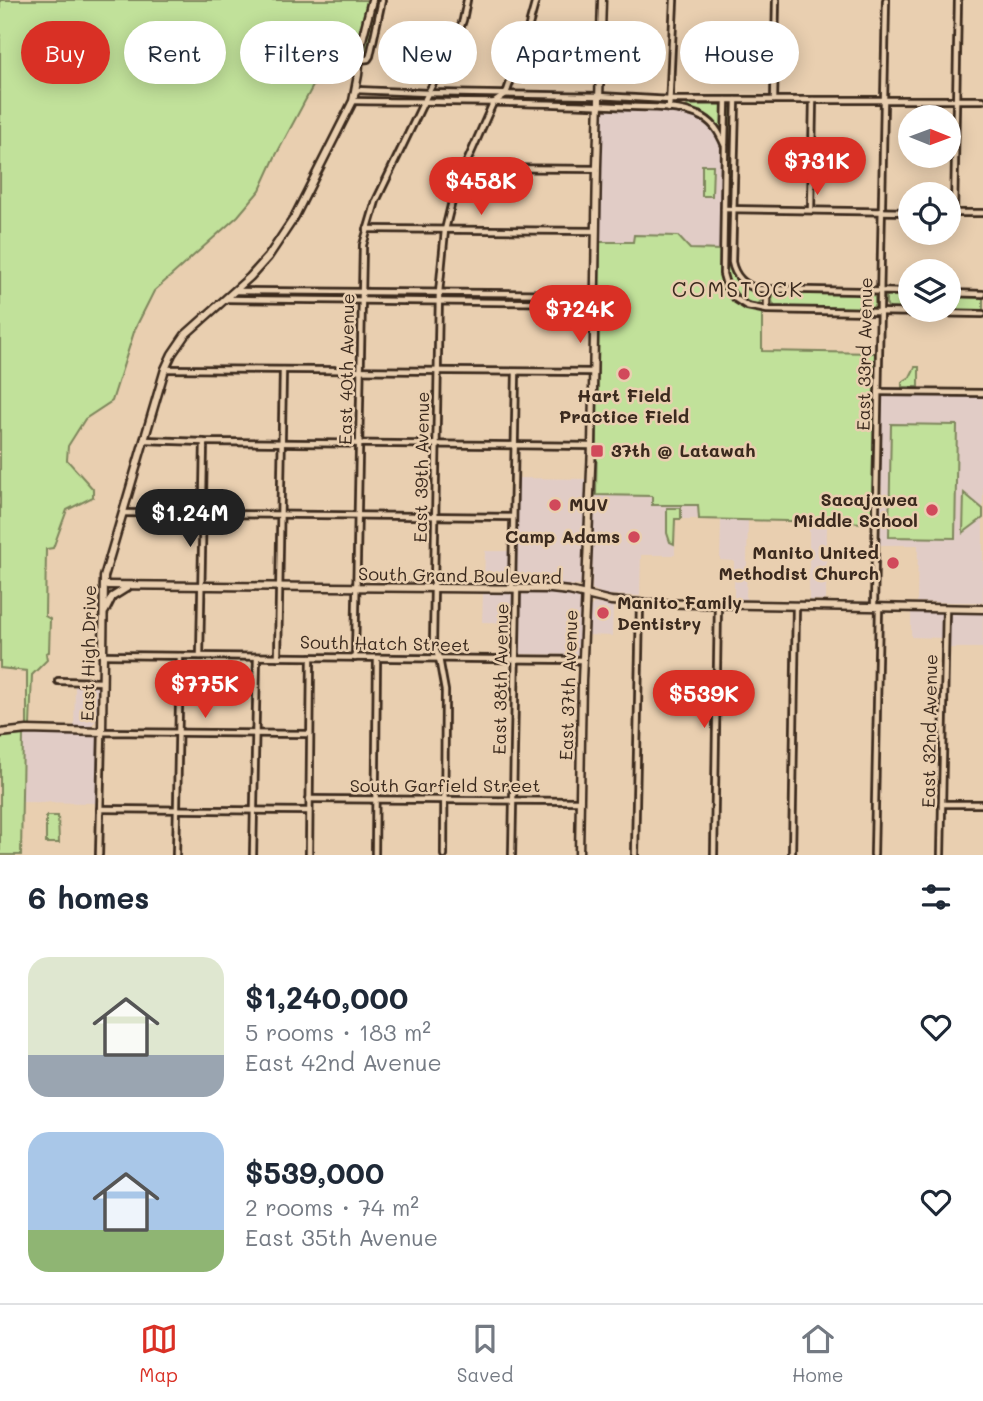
<!DOCTYPE html>
<html lang="en">
<head>
<meta charset="utf-8">
<style>
  body { margin:0; font-family:Mali,sans-serif; background:#f6f6f7; color:#1f2937; height:100vh; display:flex; flex-direction:column; font-size:26px; white-space:nowrap }
  * { box-sizing:border-box; margin:0 }
  p { font-size:23px; color:#747a83 }
  .icon { flex:none; width:38px; height:38px; fill:none; stroke:currentColor; stroke-width:2; stroke-linecap:round; stroke-linejoin:round }
  .map { position:relative; height:855px; overflow:hidden }
  .details { display:flex; flex-direction:column; background:#fff; flex:1 }
  .details>* { flex:none }
  .hud { position:absolute; left:21px; top:21px; width:942px; height:63px; display:flex; gap:14px }
  .needle { width:46px; rotate:91deg }
  .controls { position:absolute; left:898px; top:105px; display:grid; gap:14px }
  .controls a { display:grid; place-items:center; width:63px; height:63px; border-radius:50%; background:#fff; box-shadow:0 4px 18px #0003; font-size:35px }
  .price { position:absolute; translate:-50% -60px; padding:0 16px; border-radius:24px; background:#d93025; color:#fff; font-size:23px; line-height:46px; filter:drop-shadow(0 2px 4px #0008) }
  .price::after { content:''; position:absolute; left:50%; top:42px; width:21px; height:16px; margin-left:-10px; background:inherit; clip-path:polygon(0 0,100% 0,50% 100%) }
  .price.current { background:#222; color:#fff }
  ul { padding:0; list-style:none }
  li { display:flex; align-items:center; gap:21px; height:175px; padding:0 28px }
  li span { display:grid; place-items:center; flex:none; width:196px; height:140px; border-radius:21px; color:#555 }
  li>.icon { margin-inline-start:auto }
  span .icon { width:84px; height:84px; fill:#fffc; stroke-width:1 }
  li b { font-size:30px }
  h2 { display:flex; justify-content:space-between; align-items:center; height:84px; padding:0 28px; font-size:30px }
  .pill { padding:0 24px; border-radius:32px; background:#fff; box-shadow:0 4px 18px #0003; font-size:24px; line-height:63px }
  .pill.current { background:#d93025; color:#fff }
  .tabs { display:flex; justify-content:space-around; align-items:center; height:98px; border-top:2px solid #e0e1e3; background:#fff; font-size:19px; color:#747a83 }
  .tabs a { display:grid; justify-items:center; gap:4px }
  .tabs .current { color:#d93025 }
  .map>svg:first-child { display:block }
  .built { fill:#e1ccc6 }
  .green { fill:#c1e19a; stroke:#7e865c; stroke-width:2 }
  .lines { fill:none; stroke-linecap:round; stroke-linejoin:round }
  .minor-casing { stroke:#3b2a1e; stroke-width:10 }
  .tertiary-casing { stroke:#3b2a1e; stroke-width:11 }
  .secondary-casing { stroke:#3b2a1e; stroke-width:11 }
  .minor { stroke:#e9cfb0; stroke-width:4.5 }
  .tertiary { stroke:#e9cfb0; stroke-width:6 }
  .secondary { stroke:#e9cfb0; stroke-width:6 }
  .poi-dot { fill:#d1495b; stroke:#e9cfb0; stroke-width:2.5 }
  .labels { text-anchor:middle; stroke-width:5; stroke-linejoin:round; paint-order:stroke }
  .street-label { font-size:18px; fill:#3b2a1e; stroke:#e9cfb0 }
  .poi-label { font-size:18px; font-weight:bold; fill:#3b2a1e; stroke:#e9cfb0; text-anchor:start }
  .quarter-label { font-size:21px; letter-spacing:2px; fill:#3b2a1e; stroke:#e9cfb0 }
</style>
</head>
<body>
<div class="map">
<svg width="983" height="855" viewBox="0 0 983 855">
  <rect width="100%" height="100%" fill="#e9cfb0"/>
  <filter id="ink" filterUnits="userSpaceOnUse"><feTurbulence type="fractalNoise" baseFrequency=".0143" numOctaves="2"/><feDisplacementMap in="SourceGraphic" scale="14" xChannelSelector="R" yChannelSelector="G"/><feConvolveMatrix kernelMatrix="1 2 1 2 8 2 1 2 1" color-interpolation-filters="sRGB"/></filter>
  <g filter="url(#ink)">
    <!-- built -->
    <g class="built">
      <path d="M609,108L690,114L705,120L713,127L719,137L722,149L721,250L690,249L678,236L634,235V242H600L602,114L606,109Z"/>
      <path d="M885,394L983,395V602H917L918,545H880L882,488L881,486L882,397Z"/>
      <path d="M517,478L587,479L584,582L581,586L526,583L518,579L516,575Z"/>
      <path d="M596,495L653,496V505H699V519H675V555H641L640,596L605,595L592,589L593,518L596,508Z"/>
      <path d="M721,520L748,521L746,599H734V561L720,560Z"/>
      <path d="M809,522H827L826,600H809Z"/>
      <path d="M485,551H509L508,578L506,582L484,583Z"/>
      <path d="M483,593L512,594L514,596L513,623L482,622Z"/>
      <path d="M524,593L560,594L581,599L583,603L581,653L580,655L521,654L519,652L520,597Z"/>
      <path d="M594,603L613,606L612,636L588,635L589,608Z"/>
      <path d="M911,611L939,612L942,614L943,638L911,637Z"/>
      <path d="M953,613L983,614V648H949V617Z"/>
      <path d="M75,686H99L97,719L91,726L74,727Z"/>
      <path d="M23,735L97,736V803L22,802Z"/>
    </g>
    <!-- green -->
    <g class="green">
      <path d="M0,0H367L352,66L328,65L314,84L275,157L260,190L238,216L154,291L135,329L112,401L85,419L68,446L67,460L93,489V497L67,510L53,548L46,549L45,616L50,619L49,652L46,653L47,660L32,675L30,726H27V671L0,668Z"/>
      <path d="M376,0H380L367,55L365,54V47Z"/>
      <path d="M439,96L488,97V100H438Z"/>
      <path d="M513,97L590,99V102L512,100Z"/>
      <path d="M689,105H722V130C712,116 701,111 684,108Z"/>
      <path d="M729,107H732L730,201H727Z"/>
      <path d="M702,165H713L712,196H702Z"/>
      <path d="M729,215C734,237 721,268 742,284C748,289 756,291 762,295V300L757,305C715,299 726,248 727,218Z"/>
      <path d="M634,235L678,236L690,249L721,250C719,282 725,306 762,311V351L876,353L872,523L699,519L698,505H652V496L596,495L600,242H633Z"/>
      <path d="M775,292L871,293L875,298V305L871,309L776,308C771,302 771,298 775,292Z"/>
      <path d="M252,293L354,294V298L252,297Z"/>
      <path d="M370,294L431,295V298H370Z"/>
      <path d="M890,294L910,295V309H890L886,304V297Z"/>
      <path d="M447,295L586,297V300L447,299Z"/>
      <path d="M949,296L983,297V311L940,310H948Z"/>
      <path d="M915,367H919V387H902V382L910,377Z"/>
      <path d="M891,424L957,425L955,538L889,537Z"/>
      <path d="M964,493L983,509V518L963,533Z"/>
      <path d="M667,508H681V519H675L674,544L670,542L667,533Z"/>
      <path d="M23,735L21,855H0V737Z"/>
      <path d="M46,816H58L59,843H46Z"/>
    </g>
    <g class="lines">
      <defs>
        <g id="minor">
          <path d="M360,60L368,59L370,56L382,0"/>
          <path d="M356,90L428,93L599,96L670,100H983"/>
          <path d="M736,100L732,262C735,277 744,285 758,289L910,292"/>
          <path d="M774,100L776,0"/>
          <path d="M353,101C440,102 527,102 614,106C639,108 675,105 698,115C713,121 719,132 725,146L723,274L727,288L736,299L747,306L767,310L983,314"/>
          <path d="M669,109L674,0"/>
          <path d="M725,144L726,100"/>
          <path d="M463,168L597,169"/>
          <path d="M724,209L910,212"/>
          <path d="M811,210L813,100"/>
          <path d="M948,213H983"/>
          <path d="M954,213L958,0"/>
          <path d="M367,229L596,231"/>
          <path d="M235,291L595,294"/>
          <path d="M948,293L983,294"/>
          <path d="M227,299L595,303"/>
          <path d="M767,309V289"/>
          <path d="M165,369L593,372"/>
          <path d="M878,392L983,393"/>
          <path d="M144,440L204,442L592,446"/>
          <path d="M123,513L513,517"/>
          <path d="M512,588L516,372"/>
          <path d="M874,607L886,0"/>
          <path d="M102,655L583,660"/>
          <path d="M200,656L204,442"/>
          <path d="M278,657L283,370"/>
          <path d="M355,658L363,245L376,201L428,93L456,40L463,20L467,0"/>
          <path d="M58,681L103,682"/>
          <path d="M309,799L580,801"/>
          <path d="M942,804H983"/>
          <path d="M100,809L309,811"/>
          <path d="M99,855L102,732L310,734"/>
          <path d="M176,855L180,656"/>
          <path d="M253,855L257,657"/>
          <path d="M309,855L311,657"/>
          <path d="M375,855L377,658"/>
          <path d="M444,855L445,691L439,658L433,645L439,293L445,230L455,189L493,103L506,94L526,36L536,0"/>
          <path d="M512,855L517,588"/>
          <path d="M635,855L640,603"/>
          <path d="M714,855L718,604"/>
          <path d="M792,855L796,606"/>
          <path d="M874,855L879,607"/>
          <path d="M941,855L946,608"/>
        </g>
        <path id="tertiary" d="M579,855L582,681L592,446L597,166L602,0"/>
        <g id="secondary">
          <path d="M104,585L551,589L569,591L611,601L640,603L983,609"/>
          <path d="M105,611L112,597L128,587"/>
          <path d="M0,733L27,730L102,732L104,577L165,369L172,354L185,335L250,277L268,257L294,218L353,101L358,75L361,44L372,0"/>
        </g>
      </defs>
      <!-- minor casing -->
      <use href="#minor" class="minor-casing"/>
      <!-- tertiary casing -->
      <use href="#tertiary" class="tertiary-casing"/>
      <!-- secondary casing -->
      <use href="#secondary" class="secondary-casing"/>
      <!-- minor -->
      <use href="#minor" class="minor"/>
      <!-- tertiary -->
      <use href="#tertiary" class="tertiary"/>
      <!-- secondary -->
      <use href="#secondary" class="secondary"/>
    </g>
  </g>
  <!-- markers -->
  <g class="poi-dot">
    <circle cx="624" cy="374" r="7"/>
    <rect x="590" y="444" width="14" height="14" rx="3.5"/>
    <circle cx="555" cy="505" r="7"/>
    <circle cx="932" cy="510" r="7"/>
    <circle cx="634" cy="537" r="7"/>
    <circle cx="893" cy="563" r="7"/>
    <circle cx="603" cy="613" r="7"/>
  </g>
  <g class="labels">
    <!-- street labels -->
    <g class="street-label">
      <text transform="translate(865 354) rotate(-89)" y="6">East 33rd Avenue</text>
      <text transform="translate(347 369) rotate(-89)" y="6">East 40th Avenue</text>
      <text transform="translate(422 467) rotate(-89)" y="6">East 39th Avenue</text>
      <text transform="translate(460 576) rotate(1)" y="6">South Grand Boulevard</text>
      <text transform="translate(385 644) rotate(1)" y="6">South Hatch Street</text>
      <text transform="translate(89 653) rotate(-89)" y="6">East High Drive</text>
      <text transform="translate(501 679) rotate(-89)" y="6">East 38th Avenue</text>
      <text transform="translate(569 685) rotate(-88)" y="6">East 37th Avenue</text>
      <text transform="translate(930 731) rotate(-89)" y="6">East 32nd Avenue</text>
      <text x="445" y="792">South Garfield Street</text>
    </g>
    <!-- poi labels -->
    <g class="poi-label">
      <text x="624" y="402" text-anchor="middle">Hart Field<tspan x="624" dy="21">Practice Field</tspan></text>
      <text x="611" y="457">37th @ Latawah</text>
      <text x="918" y="506" text-anchor="end">Sacajawea<tspan x="918" dy="21">Middle School</tspan></text>
      <text x="569" y="511">MUV</text>
      <text x="620" y="543" text-anchor="end">Camp Adams</text>
      <text x="879" y="559" text-anchor="end">Manito United<tspan x="879" dy="21">Methodist Church</tspan></text>
      <text x="617" y="609">Manito Family<tspan x="617" dy="21">Dentistry</tspan></text>
    </g>
    <!-- quarter labels -->
    <g class="quarter-label">
      <text x="738" y="297">COMSTOCK</text>
    </g>
  </g>
</svg>
<div class="controls">
<a><svg class="needle" viewBox="-14 -14 28 28"><path d="M0-13l5 13h-10z" fill="#e53935"/><path d="M0 13l5-13h-10z" fill="#747a83"/></svg></a>
<a><svg class="icon" aria-label="locate" viewBox="0 0 24 24"><circle cx="12" cy="12" r="6"/><path d="M12 2v4M12 18v4M2 12h4M18 12h4"/></svg></a>
<a><svg class="icon" aria-label="layers" viewBox="0 0 24 24"><path d="M12 4l9 5-9 5-9-5zM3 14l9 5 9-5"/></svg></a>
</div>
<b class="price" style="left:817px;top:197px">$731K</b>
<b class="price" style="left:481px;top:217px">$458K</b>
<b class="price" style="left:580px;top:345px">$724K</b>
<b class="price current" style="left:190px;top:549px">$1.24M</b>
<b class="price" style="left:205px;top:720px">$775K</b>
<b class="price" style="left:704px;top:730px">$539K</b>
<div class="hud">
<a class="pill current">Buy</a>
<a class="pill">Rent</a>
<a class="pill">Filters</a>
<a class="pill">New</a>
<a class="pill">Apartment</a>
<a class="pill">House</a>
</div>
</div>
<section class="details">
<h2>6 homes<svg class="icon" aria-label="filters" viewBox="0 0 24 24"><path d="M4 7h16M4 17h16"/><circle cx="9" cy="7" r="2"/><circle cx="15" cy="17" r="2"/></svg></h2>
<ul>
<li><span style="background:linear-gradient(#dfe7d0 70%,#9aa5b1 0)"><svg class="icon" aria-label="home" viewBox="0 0 24 24"><path d="M3 11l9-7 9 7M6 9v11h12V9"/></svg></span><div><b>$1,240,000</b><p>5 rooms · 183 m²</p><p>East 42nd Avenue</p></div><svg class="icon" aria-label="heart" viewBox="0 0 24 24"><path d="M12 20l-8-8c-3-5 5-10 8-4 3-6 11-1 8 4z"/></svg></li>
<li><span style="background:linear-gradient(#a9c7e8 70%,#8fb573 0)"><svg class="icon" aria-label="home" viewBox="0 0 24 24"><path d="M3 11l9-7 9 7M6 9v11h12V9"/></svg></span><div><b>$539,000</b><p>2 rooms · 74 m²</p><p>East 35th Avenue</p></div><svg class="icon" aria-label="heart" viewBox="0 0 24 24"><path d="M12 20l-8-8c-3-5 5-10 8-4 3-6 11-1 8 4z"/></svg></li>
</ul>
</section>
<nav class="tabs">
<a class="current"><svg class="icon" aria-label="map" viewBox="0 0 24 24"><path d="M3 6l6-2 6 2 6-2v14l-6 2-6-2-6 2zM9 4v14M15 6v14"/></svg>Map</a>
<a><svg class="icon" aria-label="saved" viewBox="0 0 24 24"><path d="M7 4h10v16l-5-4-5 4z"/></svg>Saved</a>
<a><svg class="icon" aria-label="home" viewBox="0 0 24 24"><path d="M3 11l9-7 9 7M6 9v11h12V9"/></svg>Home</a>
</nav>
</body>
</html>
